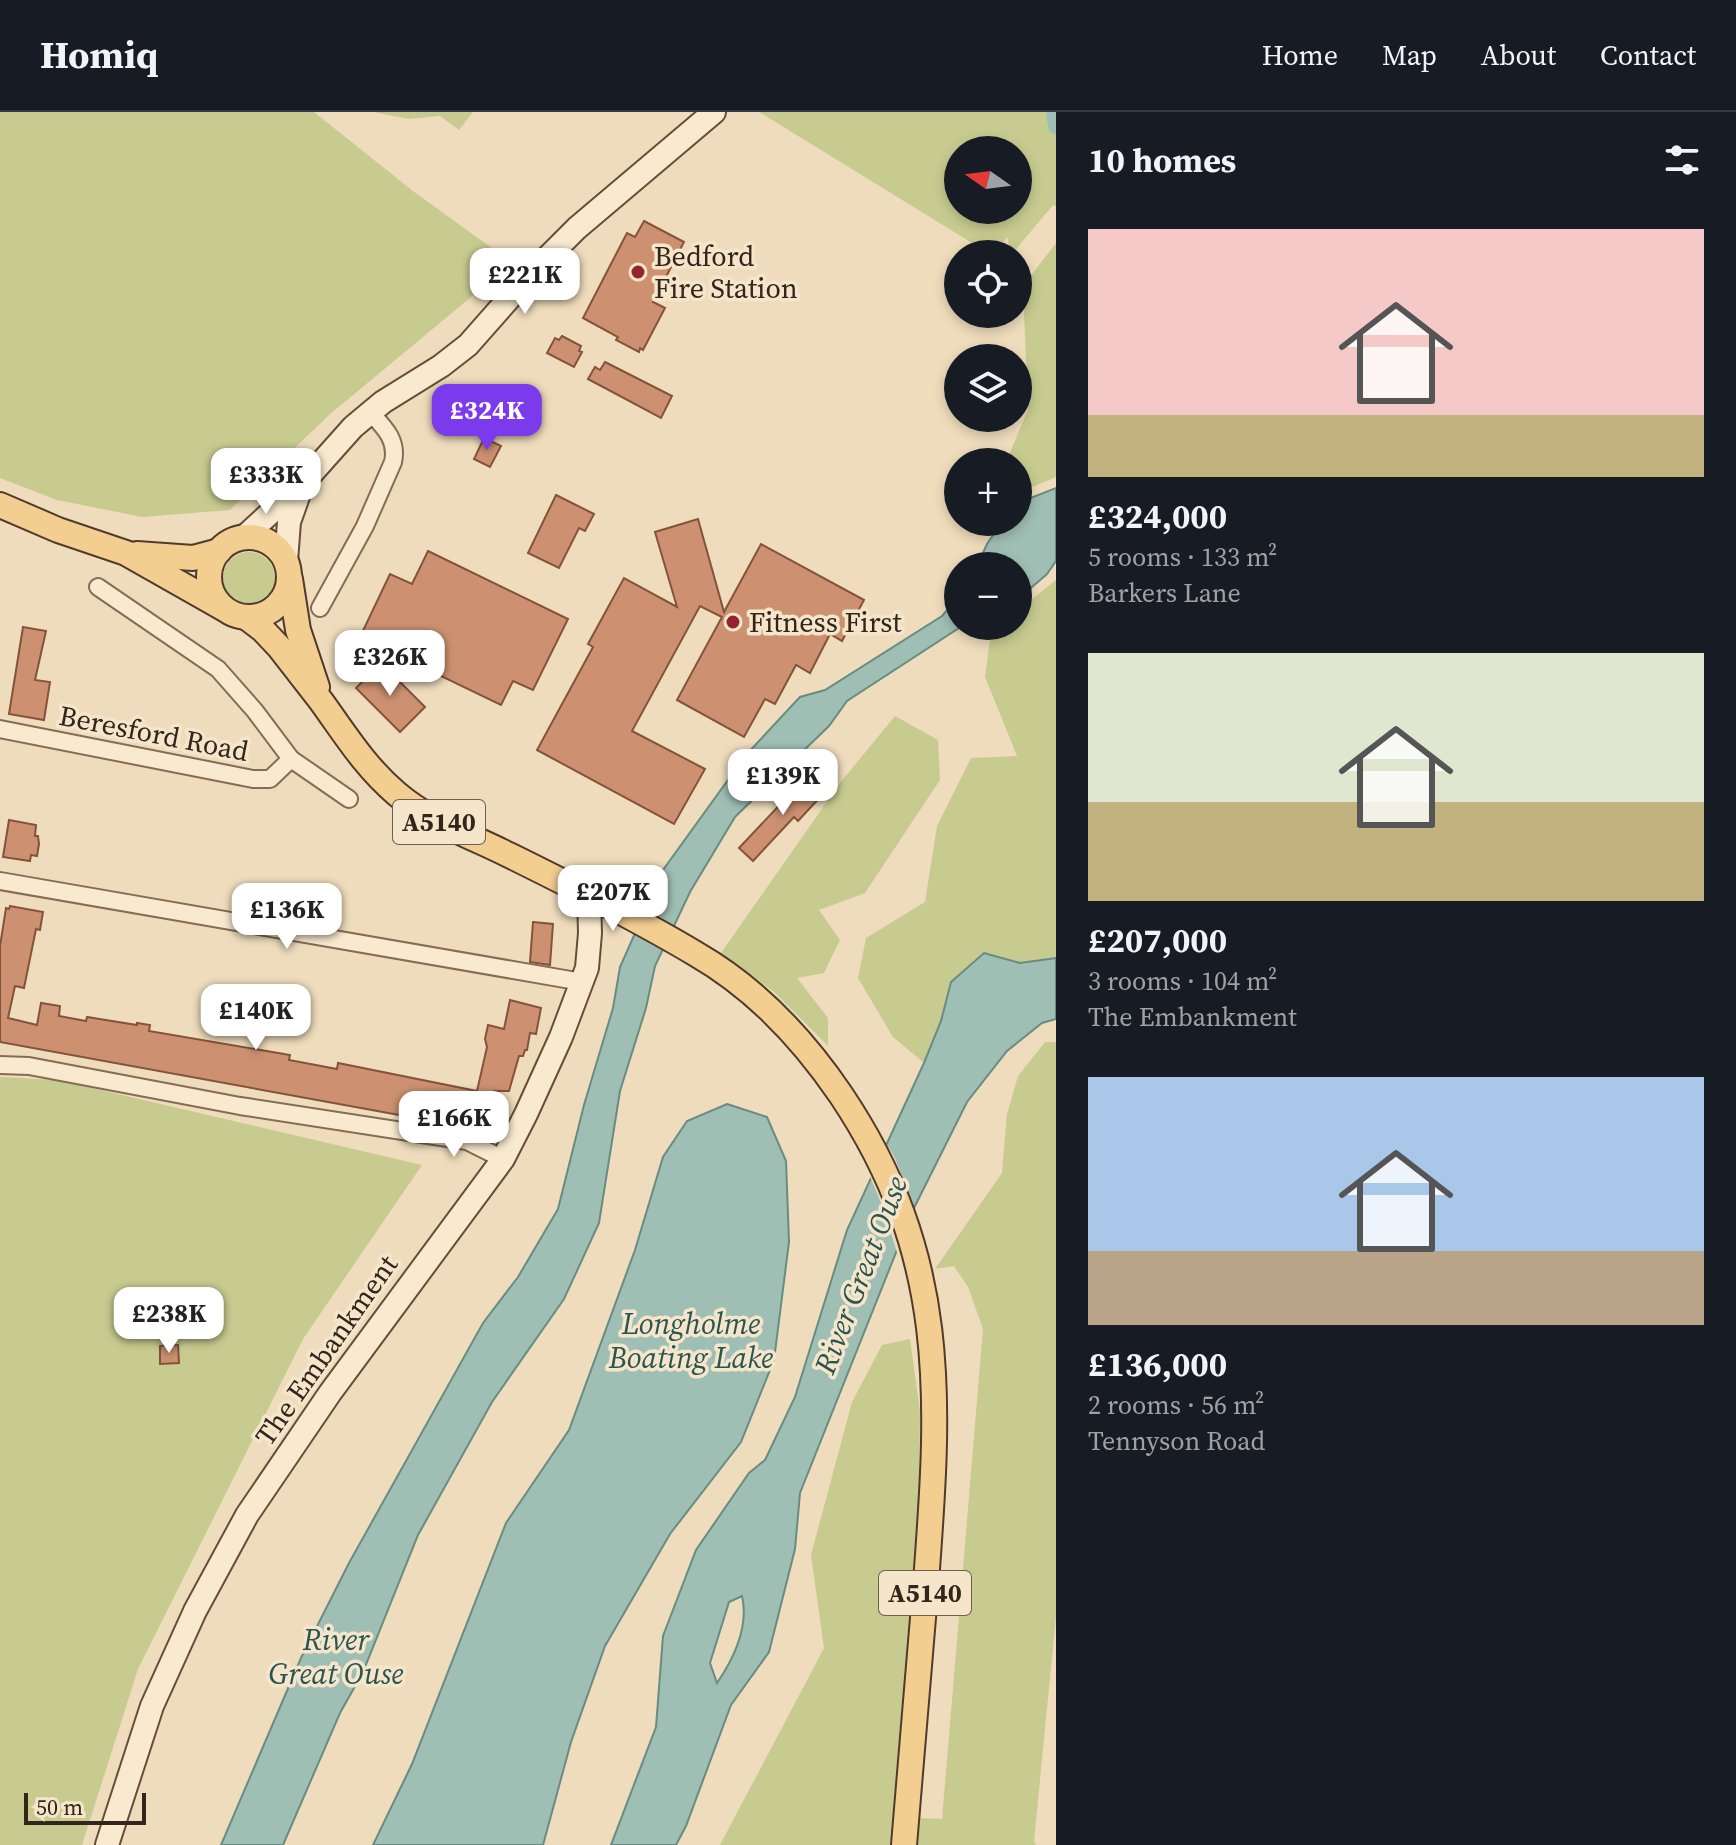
<!DOCTYPE html>
<html lang="en">
<head>
<meta charset="utf-8">
<style>
  body { margin:0; font-family:"Source Serif 4",serif; background:#20242c; color:#f1f3f6; height:100vh; display:flex; flex-direction:column; font-size:30px; white-space:nowrap }
  * { box-sizing:border-box; margin:0 }
  p { font-size:26px; color:#9ea1a6 }
  .icon { flex:none; width:44px; height:44px; fill:none; stroke:currentColor; stroke-width:2; stroke-linecap:round; stroke-linejoin:round }
  .map { position:relative; flex:1; overflow:hidden }
  .panel { display:flex; flex-direction:column; background:#171b24; width:680px }
  .panel>* { flex:none }
  .needle { width:52px; rotate:284deg }
  .buttons { position:absolute; left:944px; top:24px; display:grid; gap:16px }
  .buttons a { display:grid; place-items:center; width:88px; height:88px; border-radius:50%; background:#171b24; box-shadow:0 4px 12px #0003; font-size:40px }
  .scale { position:absolute; left:24px; bottom:20px; width:122px; box-sizing:border-box; padding-left:8px; border:4px solid #34251b; border-top:0; font-size:22px; line-height:28px; white-space:nowrap; color:#34251b; -webkit-text-stroke:6px #f5e6cb; paint-order:stroke }
  .price { position:absolute; translate:-50% -68px; padding:0 18px; border-radius:16px; background:#fff; color:#222; font-size:26px; line-height:52px; filter:drop-shadow(0 2px 4px #0008) }
  .price::after { content:''; position:absolute; left:50%; top:48px; width:24px; height:18px; margin-left:-12px; background:inherit; clip-path:polygon(0 0,100% 0,50% 100%) }
  .price.current { background:#7c3aed; color:#fff }
  ul { padding:0; list-style:none }
  li { display:grid; align-content:center; gap:16px; height:424px; padding:0 32px }
  li span { display:grid; place-items:center; height:248px; border-radius:0px; color:#555 }
  li>.icon { margin-inline-start:auto }
  span .icon { width:144px; height:144px; fill:#fffc; stroke-width:1 }
  li b { font-size:34px }
  h2 { display:flex; justify-content:space-between; align-items:center; height:96px; padding:0 32px; font-size:34px }
  header { display:flex; align-items:center; gap:48px; box-sizing:border-box; height:112px; padding:0 40px; background:#171b24; border-bottom:2px solid #363941 }
  header strong { font-size:38px }
  nav { display:flex; gap:44px; margin-inline-start:auto; font-size:28px }
  main { display:flex; flex:1; min-height:0 }
  .map>svg:first-child { display:block }
  .green { fill:#c8cb90; fill-rule:evenodd }
  .water { fill:#a0bfb4; stroke:#688c81; stroke-width:2; fill-rule:evenodd }
  .pier { fill:#eedcbc }
  .lines { fill:none; stroke-linecap:round; stroke-linejoin:round }
  .canal { stroke:#a0bfb4; stroke-width:16 }
  .building { fill:#cd9171; stroke:#84533b; stroke-width:2 }
  .street-casing { stroke:#856c55; stroke-width:20 }
  .secondary-casing { stroke:#674d39; stroke-width:26 }
  .primary-casing { stroke:#523a2a; stroke-width:28 }
  .street { stroke:#f9eacf; stroke-width:16 }
  .secondary { stroke:#f9eacf; stroke-width:22 }
  .primary { stroke:#f3ce91; stroke-width:24 }
  .poi-dot { fill:#94252d; stroke:#f5e6cb; stroke-width:3 }
  .labels { text-anchor:middle; stroke-width:7; stroke-linejoin:round; paint-order:stroke }
  .shield { fill:#f5e6cb; stroke:#6e5f50; stroke-width:2 }
  .shield-label { font-size:26px; font-weight:bold; fill:#34251b }
  .poi-label { font-size:28px; fill:#34251b; stroke:#f5e6cb; text-anchor:start }
  .street-label { font-size:28px; fill:#34251b; stroke:#f5e6cb }
  .water-label { font-size:30px; font-style:italic; fill:#29544f; stroke:#f5e6cb }
</style>
</head>
<body>
<header>
<strong>Homiq</strong>
<nav><a>Home</a><a>Map</a><a>About</a><a>Contact</a></nav>
</header>
<main>
<div class="map">
<svg width="1056" height="1733" viewBox="0 0 1056 1733">
  <rect width="100%" height="100%" fill="#eedcbc"/>
  <!-- green -->
  <g class="green">
    <path d="M0,0H314L413,79L493,137L500,161L329,303L230,398L142,405L57,388L0,366Z"/>
    <path d="M373,0H473L459,18L440,4L409,7Z"/>
    <path d="M759,0H1056V94L1053,93L1012,142H1009L1008,125L990,142ZM958,38H1018V98H958Z"/>
    <path d="M1056,131V365L1018,381V350H1006L1028,298L1023,174Z"/>
    <circle cx="249" cy="466" r="26"/>
    <path d="M1056,468V846L1020,851L984,841L951,870L941,909L924,951L893,925L858,866L866,826L925,790L937,714L971,646L1017,644L985,565L991,520L998,514H1018V498Z"/>
    <path d="M895,604L938,628L940,668L865,781L819,798L840,828L824,861L797,866L828,906V934L773,879L721,841L840,671Z"/>
    <path d="M1045,930H1056V1505L1034,1729L1036,1733H916L918,1706L942,1707L983,1217L968,1175L954,1154L935,1157L1002,1061L1007,1002L1018,964Z"/>
    <path d="M0,965L58,968L422,1053L303,1227L138,1557L82,1733H0Z"/>
    <path d="M910,1227L920,1300L919,1397L894,1733H720L824,1536L811,1443L852,1290L882,1233Z"/>
  </g>
  <!-- water -->
  <g class="water">
    <path d="M1056,376V449L1047,462L1018,487V454H977L987,432L1002,410H1018V391Z"/>
    <path d="M958,486V514H962L847,589L829,614L735,705L690,780L655,854L646,896L620,979L599,1111L564,1187L492,1290L418,1423L363,1560L340,1601L283,1733H221L301,1546L349,1451L483,1211L518,1165L558,1097L584,993L613,896L620,855L663,758L746,643L800,585L825,578L942,504Z"/>
    <path d="M984,841L1020,851L1056,846V907L1042,911L1007,939L967,990L913,1098L800,1381L795,1437L769,1540L731,1593L686,1714L676,1733H611L656,1615L663,1524L696,1438L749,1361L765,1348L795,1285L847,1118L924,951L941,909L951,870ZM742,1484C749,1514 734,1546 717,1571L710,1551L729,1490Z"/>
    <path d="M727,992L767,1005L786,1049L789,1130L774,1248L741,1330L670,1422L605,1534L571,1630L543,1733H373L412,1652L506,1411L569,1318L635,1138L663,1045L687,1009Z"/>
  </g>
  <!-- pier -->
  <path class="pier" d="M884,1028L895,1046L916,1101L899,1147L884,1098L869,1062Z"/>
  <g class="lines">
    <!-- canal -->
    <path class="canal" d="M1054,0L1056,14"/>
  </g>
  <!-- building -->
  <g class="building">
    <path d="M644,109L684,130L653,190L665,196L643,238L640,236L639,240L616,228L618,225L583,206L627,121L635,125Z"/>
    <path d="M562,224L581,234L579,239L582,240L574,255L547,241L555,226L559,228Z"/>
    <path d="M605,250L672,284L661,306L588,267L595,255L600,258Z"/>
    <path d="M484,326L501,334L490,355L474,347Z"/>
    <path d="M556,383L594,402L585,419L579,416L559,456L528,441Z"/>
    <path d="M698,407L724,500L761,432L864,488L842,529L830,522L810,561L796,553L775,592L765,587L744,625L677,588L722,505L700,494L632,619L705,657L674,712L537,638L593,535L588,532L624,466L677,495L655,420Z"/>
    <path d="M428,439L568,507L533,578L513,569L501,593L360,525L390,462L412,472Z"/>
    <path d="M23,515L46,519L35,568L50,570L44,608L9,602Z"/>
    <path d="M381,551L425,595L400,620L356,576Z"/>
    <path d="M807,664L824,681L798,709L794,705L753,749L739,736Z"/>
    <path d="M9,708L36,713L35,724H38L39,732L37,744L31,743L30,749L3,745Z"/>
    <path d="M10,794L43,800L40,818L36,817L24,876L15,874L8,906L37,913L41,891L60,894L59,904L86,909L87,905L137,913V911L150,913L149,919L290,943L289,948L337,957L338,951L477,979L487,935L485,927L488,913L504,917L510,888L541,896L536,922L530,921L527,938H525L523,944H519L509,979H494L487,1019L0,930V834L6,796L9,797Z"/>
    <path d="M533,810L553,812L550,853L530,850Z"/>
    <path d="M178,1233L179,1251L160,1252V1234Z"/>
  </g>
  <g class="lines">
    <defs>
      <g id="street">
        <path d="M320,496L365,414L393,350C398,328 384,315 370,300"/>
        <path d="M0,617L253,667H270L291,647L255,599L218,557L98,475"/>
        <path d="M291,647L349,687"/>
        <path d="M0,769L582,870"/>
        <path d="M0,953L29,954L240,994L467,1029L503,1047"/>
      </g>
      <g id="secondary">
        <path d="M243,426L303,371L353,315L383,290L441,254L468,233L527,166L577,116L714,0"/>
        <path d="M286,449L289,410L301,376"/>
        <path d="M107,1733L152,1594L195,1499L247,1403L330,1281L503,1047L526,1002L561,925L587,856L590,821L589,784"/>
      </g>
      <g id="primary">
        <path d="M0,393L58,418L126,441L223,496"/>
        <circle cx="249" cy="465" r="40"/>
        <path d="M137,442L193,446L219,439"/>
        <path d="M290,467L298,518L317,575"/>
        <path d="M246,505L263,518L279,535C293,553 307,571 321,589C345,622 365,655 397,682C430,710 471,724 509,743C572,774 636,806 696,842C755,876 803,927 841,983C949,1144 940,1285 926,1470C919,1557 912,1645 904,1733"/>
      </g>
    </defs>
    <!-- street casing -->
    <use href="#street" class="street-casing"/>
    <!-- secondary casing -->
    <use href="#secondary" class="secondary-casing"/>
    <!-- primary casing -->
    <use href="#primary" class="primary-casing"/>
    <!-- street -->
    <use href="#street" class="street"/>
    <!-- secondary -->
    <use href="#secondary" class="secondary"/>
    <!-- primary -->
    <use href="#primary" class="primary"/>
  </g>
  <!-- markers -->
  <g class="poi-dot">
    <circle cx="638" cy="160" r="8"/>
    <circle cx="733" cy="510" r="8"/>
  </g>
  <g class="labels">
    <!-- shield labels -->
    <g class="shield">
      <rect x="393" y="688" width="92" height="44" rx="6"/>
      <rect x="879" y="1459" width="92" height="44" rx="6"/>
    </g>
    <g class="shield-label">
      <text x="439" y="719">A5140</text>
      <text x="925" y="1490">A5140</text>
    </g>
    <!-- poi labels -->
    <g class="poi-label">
      <text x="654" y="154">Bedford<tspan x="654" dy="32">Fire Station</tspan></text>
      <text x="749" y="520">Fitness First</text>
    </g>
    <!-- street labels -->
    <g class="street-label">
      <text transform="translate(154 621) rotate(11)" y="10">Beresford Road</text>
      <text transform="translate(326 1238) rotate(-55)" y="10">The Embankment</text>
    </g>
    <!-- water labels -->
    <g class="water-label">
      <text transform="translate(861 1163) rotate(-69)" y="10">River Great Ouse</text>
      <text x="691" y="1222">Longholme<tspan x="691" dy="34">Boating Lake</tspan></text>
      <text x="336" y="1538">River<tspan x="336" dy="34">Great Ouse</tspan></text>
    </g>
  </g>
</svg>
<div class="buttons">
<a><svg class="needle" viewBox="-14 -14 28 28"><path d="M0-13l5 13h-10z" fill="#e53935"/><path d="M0 13l5-13h-10z" fill="#9ea1a6"/></svg></a>
<a><svg class="icon" aria-label="locate" viewBox="0 0 24 24"><circle cx="12" cy="12" r="6"/><path d="M12 2v4M12 18v4M2 12h4M18 12h4"/></svg></a>
<a><svg class="icon" aria-label="layers" viewBox="0 0 24 24"><path d="M12 4l9 5-9 5-9-5zM3 14l9 5 9-5"/></svg></a>
<a>+</a>
<a>−</a>
</div>
<div class="scale">50 m</div>
<b class="price" style="left:525px;top:204px">£221K</b>
<b class="price current" style="left:487px;top:340px">£324K</b>
<b class="price" style="left:266px;top:404px">£333K</b>
<b class="price" style="left:390px;top:586px">£326K</b>
<b class="price" style="left:783px;top:705px">£139K</b>
<b class="price" style="left:613px;top:821px">£207K</b>
<b class="price" style="left:287px;top:839px">£136K</b>
<b class="price" style="left:256px;top:940px">£140K</b>
<b class="price" style="left:454px;top:1047px">£166K</b>
<b class="price" style="left:169px;top:1243px">£238K</b>
</div>
<section class="panel">
<h2>10 homes<svg class="icon" aria-label="filters" viewBox="0 0 24 24"><path d="M4 7h16M4 17h16"/><circle cx="9" cy="7" r="2"/><circle cx="15" cy="17" r="2"/></svg></h2>
<ul>
<li><span style="background:linear-gradient(#f6c9c9 75%,#c2b280 0)"><svg class="icon" aria-label="home" viewBox="0 0 24 24"><path d="M3 11l9-7 9 7M6 9v11h12V9"/></svg></span><div><b>£324,000</b><p>5 rooms · 133 m²</p><p>Barkers Lane</p></div></li>
<li><span style="background:linear-gradient(#dfe7d0 60%,#c2b280 0)"><svg class="icon" aria-label="home" viewBox="0 0 24 24"><path d="M3 11l9-7 9 7M6 9v11h12V9"/></svg></span><div><b>£207,000</b><p>3 rooms · 104 m²</p><p>The Embankment</p></div></li>
<li><span style="background:linear-gradient(#a9c7e8 70%,#b9a48a 0)"><svg class="icon" aria-label="home" viewBox="0 0 24 24"><path d="M3 11l9-7 9 7M6 9v11h12V9"/></svg></span><div><b>£136,000</b><p>2 rooms · 56 m²</p><p>Tennyson Road</p></div></li>
</ul>
</section>
</main>
</body>
</html>
